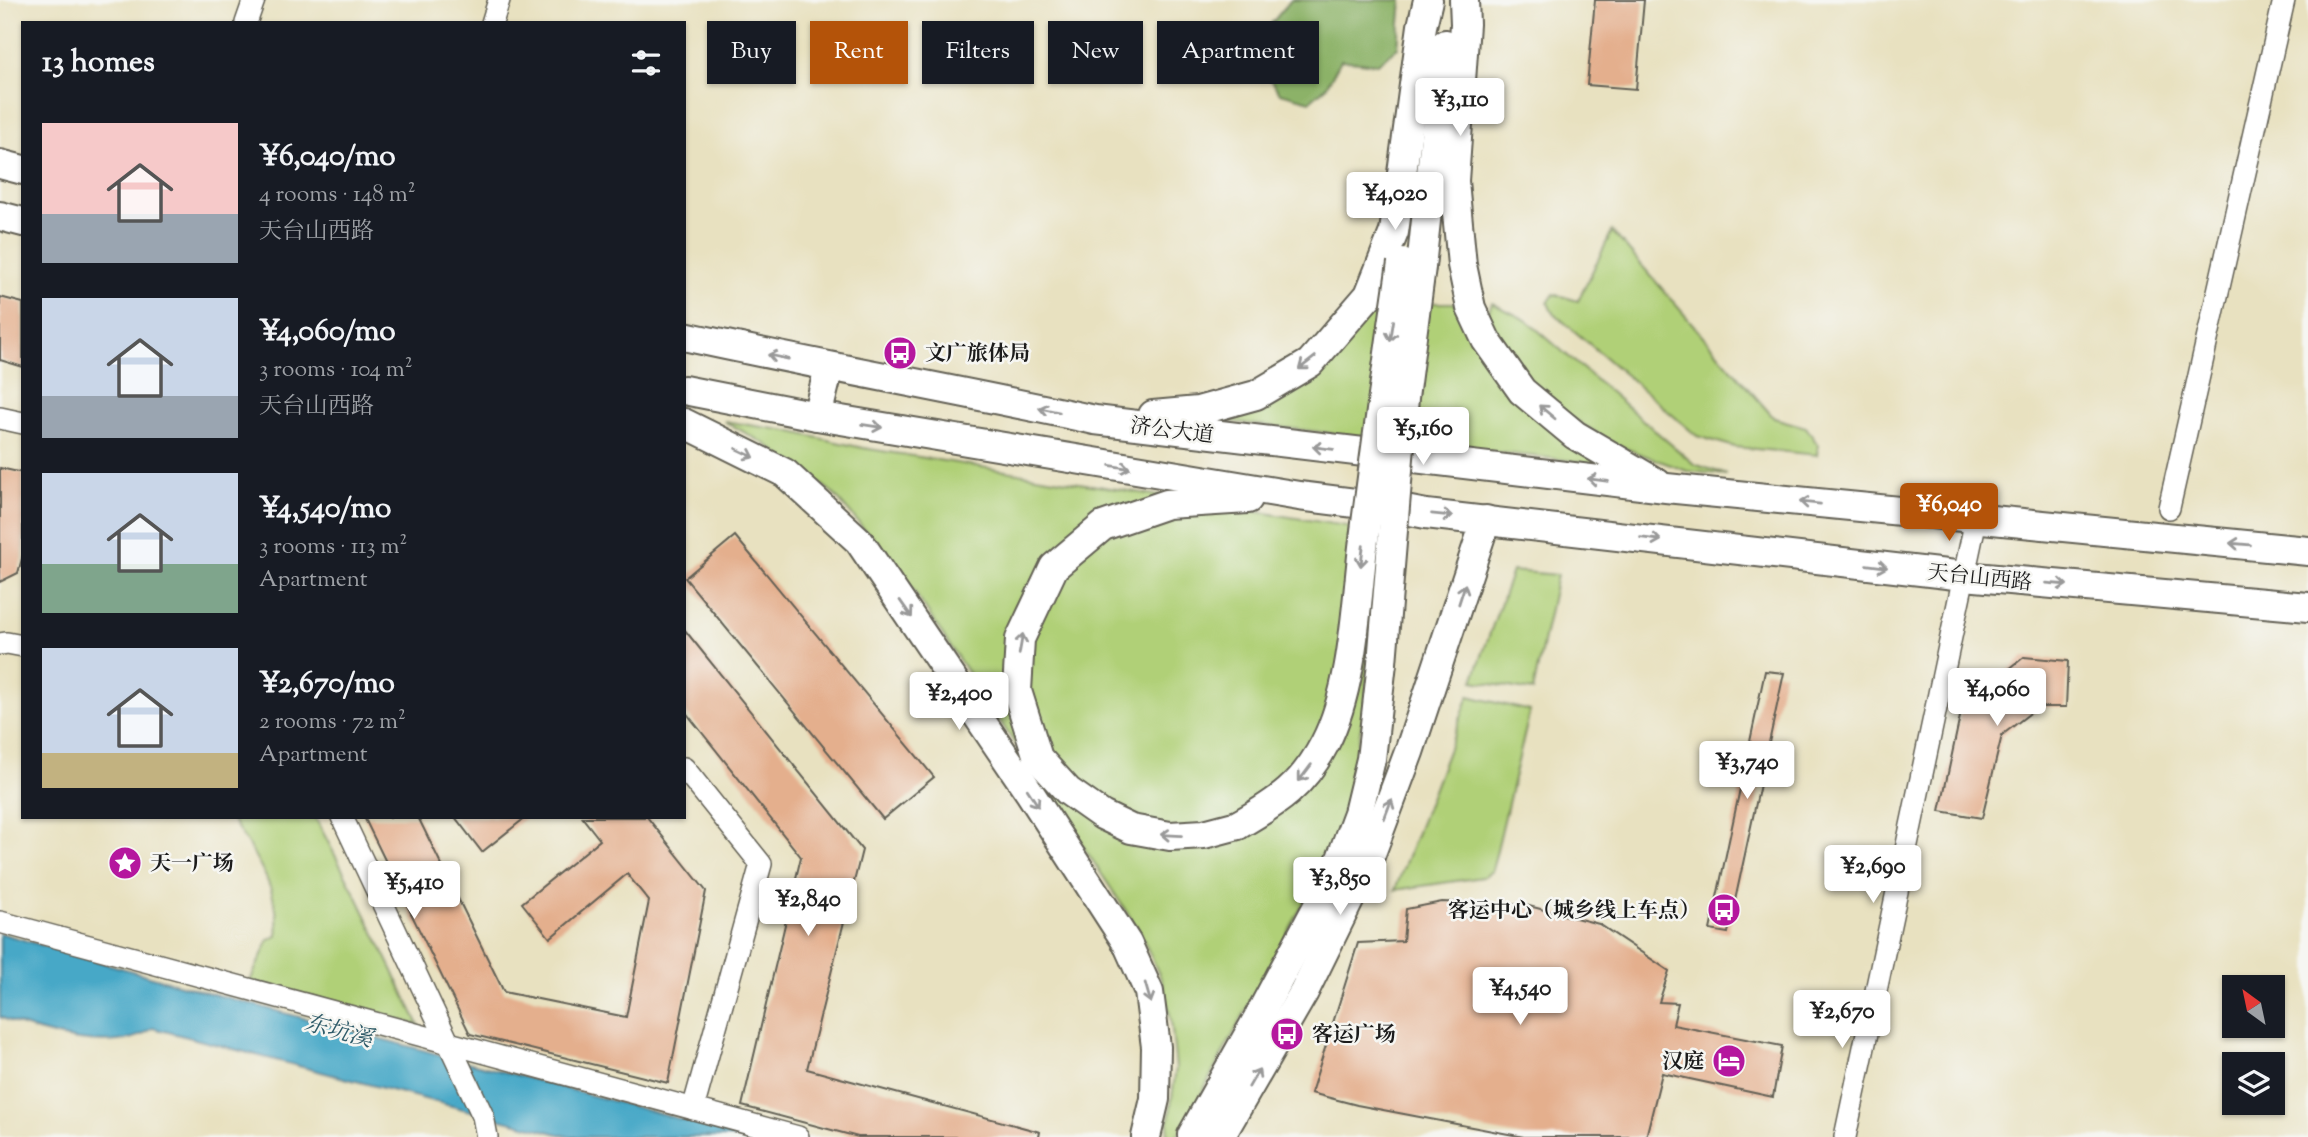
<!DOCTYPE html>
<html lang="en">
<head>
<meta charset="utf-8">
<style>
  body { margin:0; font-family:"Sorts Mill Goudy","Noto Serif SC",serif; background:#20242c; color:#f1f3f6; height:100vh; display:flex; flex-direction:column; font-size:26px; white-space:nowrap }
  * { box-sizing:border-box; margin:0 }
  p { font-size:23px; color:#9ea1a6 }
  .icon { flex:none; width:38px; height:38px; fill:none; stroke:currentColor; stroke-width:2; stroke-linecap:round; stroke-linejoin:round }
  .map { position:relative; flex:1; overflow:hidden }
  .panel { position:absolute; left:21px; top:21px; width:665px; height:798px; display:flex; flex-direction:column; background:#171b24; border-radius:0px; box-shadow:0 2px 5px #0004 }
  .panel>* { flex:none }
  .top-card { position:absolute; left:707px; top:21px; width:665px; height:63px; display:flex; gap:14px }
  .needle { width:46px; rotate:327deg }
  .fabs { position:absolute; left:2222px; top:975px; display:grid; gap:14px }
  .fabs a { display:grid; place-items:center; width:63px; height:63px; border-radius:0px; background:#171b24; box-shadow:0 2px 5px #0004; font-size:35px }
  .price { position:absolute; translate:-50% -60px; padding:0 16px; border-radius:7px; background:#fff; color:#222; font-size:23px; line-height:46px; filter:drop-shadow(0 2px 4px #0008) }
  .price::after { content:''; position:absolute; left:50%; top:42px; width:21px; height:16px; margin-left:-10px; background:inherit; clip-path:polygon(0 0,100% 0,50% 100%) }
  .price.active { background:#b45309; color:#fff }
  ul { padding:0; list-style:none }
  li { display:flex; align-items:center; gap:21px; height:175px; padding:0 21px }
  li span { display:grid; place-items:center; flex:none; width:196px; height:140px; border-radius:0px; color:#555 }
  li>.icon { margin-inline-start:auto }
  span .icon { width:84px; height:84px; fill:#fffc; stroke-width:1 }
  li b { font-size:30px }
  h2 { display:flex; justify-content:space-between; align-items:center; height:84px; padding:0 21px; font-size:30px }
  .tag { padding:0 24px; border-radius:0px; background:#171b24; box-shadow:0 2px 5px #0004; font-size:24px; line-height:63px }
  .tag.active { background:#b45309; color:#fff }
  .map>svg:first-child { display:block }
  .green { fill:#b0d077; stroke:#66764a; stroke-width:2 }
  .forest { fill:#8cb268; stroke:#546742; stroke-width:2 }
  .water { fill:#47a8c7; stroke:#326272; stroke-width:2 }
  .building { fill:#e4af8d }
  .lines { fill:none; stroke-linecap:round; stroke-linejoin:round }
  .minor-casing { stroke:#636155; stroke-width:24 }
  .major-casing { stroke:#636155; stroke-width:32 }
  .minor { stroke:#fff; stroke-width:21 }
  .major { stroke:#fff; stroke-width:28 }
  .major-bridge-casing { stroke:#636155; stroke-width:32; stroke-linecap:butt }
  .major-bridge { stroke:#fff; stroke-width:28 }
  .oneway { stroke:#999 }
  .labels { text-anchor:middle; stroke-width:5; stroke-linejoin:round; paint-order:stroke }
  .poi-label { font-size:21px; font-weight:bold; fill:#1c1c1c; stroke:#f6f6f2; text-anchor:start }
  .street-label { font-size:21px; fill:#1c1c1c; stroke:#f6f6f2 }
  .water-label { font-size:23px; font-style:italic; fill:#2f5b69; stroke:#f6f6f2 }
</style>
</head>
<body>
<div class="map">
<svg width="2308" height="1137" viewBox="0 0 2308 1137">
  <rect width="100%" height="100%" fill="#f6f6f2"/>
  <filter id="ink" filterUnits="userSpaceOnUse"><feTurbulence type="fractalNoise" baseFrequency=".0143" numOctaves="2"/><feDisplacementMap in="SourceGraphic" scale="14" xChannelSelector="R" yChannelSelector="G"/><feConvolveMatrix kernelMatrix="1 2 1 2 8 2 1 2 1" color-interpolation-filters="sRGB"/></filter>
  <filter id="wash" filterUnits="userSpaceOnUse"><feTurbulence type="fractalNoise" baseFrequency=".00686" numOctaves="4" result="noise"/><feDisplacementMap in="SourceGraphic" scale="28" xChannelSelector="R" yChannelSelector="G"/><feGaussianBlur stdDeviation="1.57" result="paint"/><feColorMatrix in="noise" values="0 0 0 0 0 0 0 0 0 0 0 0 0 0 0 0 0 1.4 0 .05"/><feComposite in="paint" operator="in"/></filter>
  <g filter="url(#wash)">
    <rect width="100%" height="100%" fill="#e8e1c0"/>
    <!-- green -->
    <g class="green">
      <path d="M1612,231L1774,418L1806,427L1818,445L1817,455L1735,447L1697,436L1552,312L1548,303L1554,294L1578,301Z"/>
      <path d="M1377,303H1454L1500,379L1600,464L1216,420L1305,378L1346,344Z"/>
      <path d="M1492,303L1526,320L1694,464L1727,475L1687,471L1616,445L1543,400L1502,351L1487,315Z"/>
      <path d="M724,421L788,431L863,448L1377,531L1365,704L1351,782L1332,850L1185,1124L1176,1137L1167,1135L1176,1068L1171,1020L1162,981L1140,932L901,572L832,492L764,443Z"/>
      <path d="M1512,571L1557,575L1533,691L1473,681Z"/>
      <path d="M1469,696L1530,711L1492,871L1483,877L1395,890Z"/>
      <path d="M230,817H315L358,899L419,1025L250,981L269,939L277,936C282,892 253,852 230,817Z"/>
    </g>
    <!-- forest -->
    <path class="forest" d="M1291,0H1402L1398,47L1377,64L1341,60L1326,87L1310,101L1280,93L1249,50Z"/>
    <!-- water -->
    <path class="water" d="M0,933L184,986L747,1137H570L153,1028C115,1057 39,1034 0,1017Z"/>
    <g id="blocks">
      <!-- building -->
      <g class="building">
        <path d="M1595,0H1644L1636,89L1587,85Z"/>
        <path d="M0,297L23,303V367L0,360Z"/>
        <path d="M0,468L23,473V555L18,573L0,582Z"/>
        <path d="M735,536L934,777L883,819L685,578Z"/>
        <path d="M684,629L862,850L807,1069L1040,1132L1039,1137H858L742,1106L801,857L684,710Z"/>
        <path d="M2024,657L2068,661L2066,707H2038L2002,735L1982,818L1940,811L1962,707Z"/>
        <path d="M1765,671L1784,673L1728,933L1710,930Z"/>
        <path d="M364,817H418L504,992L626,1017L649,901L627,874L550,938L522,903L600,840L582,817H647L706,891L668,1083L470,1034Z"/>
        <path d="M455,817H526L482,852Z"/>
        <path d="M1442,902L1525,905L1599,924L1669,971L1659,1002L1678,1003L1673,1025L1782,1046L1773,1097L1662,1073L1646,1137H1524L1357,1105L1311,1093L1358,943L1403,941L1406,909Z"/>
      </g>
    </g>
  </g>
  <g filter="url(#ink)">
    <use href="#blocks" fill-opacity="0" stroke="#636155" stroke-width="2"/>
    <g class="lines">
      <defs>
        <g id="minor">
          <path d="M246,23L254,0"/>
          <path d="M492,23L499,0"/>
          <path d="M0,418L23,423"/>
          <path d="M2169,508L2284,0"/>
          <path d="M0,644L7,643L23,646"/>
          <path d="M684,768L761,864L693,1109"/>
          <path d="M342,817L483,1116L487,1137"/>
          <path d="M0,922L798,1137"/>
          <path d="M1845,1137L1976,519"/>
        </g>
        <g id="major">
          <path d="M1464,0L1465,24L1454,181L1462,265L1471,308L1486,340L1522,391L1575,435L1657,483"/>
          <path d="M0,164L23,170"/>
          <path d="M0,216L23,222"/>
          <path d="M1421,267L1445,44"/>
          <path d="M684,336C821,366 958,390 1095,420L1666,488L2308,551"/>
          <path d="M684,390L817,416L1299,496L1395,508L1426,514L1964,576L2308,607"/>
          <path d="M1153,415L1198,411L1256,395L1310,363L1369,295L1394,232L1422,26L1428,0"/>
          <path d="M817,416L829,368"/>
          <path d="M684,423L785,473L859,541L1030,793L1127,943L1149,992L1156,1047L1155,1099L1146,1137"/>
          <path d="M1238,825L1204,834L1170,836L1131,829L1102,815L1068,791L1038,758L1017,691L1020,639L1054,567L1103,526L1167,504L1248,499"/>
          <path d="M1192,1135L1259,1016L1336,872L1358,813L1371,759L1382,663"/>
          <path d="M1220,1137L1304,992L1367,864L1409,752L1486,520"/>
        </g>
      </defs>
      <!-- minor casing -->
      <use href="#minor" class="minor-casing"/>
      <!-- major casing -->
      <use href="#major" class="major-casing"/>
      <!-- minor -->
      <use href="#minor" class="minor"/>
      <!-- major -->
      <use href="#major" class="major"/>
      <defs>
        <g id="major-bridge">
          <path d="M1382,663L1404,398L1421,267"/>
          <path d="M1238,825C1278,802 1303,786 1325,743C1353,689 1356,607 1363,547C1375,452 1388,358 1402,263"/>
        </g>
      </defs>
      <!-- major-bridge casing -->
      <use href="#major-bridge" class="major-bridge-casing"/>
      <!-- major-bridge -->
      <use href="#major-bridge" class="major-bridge"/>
    </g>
    <!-- one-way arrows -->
    <defs><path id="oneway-shaft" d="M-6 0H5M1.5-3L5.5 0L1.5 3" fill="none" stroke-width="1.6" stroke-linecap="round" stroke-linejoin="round" transform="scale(1.75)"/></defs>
    <g class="oneway">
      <use href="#oneway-shaft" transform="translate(1392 331) rotate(99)"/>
      <use href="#oneway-shaft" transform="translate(778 357) rotate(-168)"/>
      <use href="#oneway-shaft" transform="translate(1307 363) rotate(142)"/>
      <use href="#oneway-shaft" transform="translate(1049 410) rotate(-168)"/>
      <use href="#oneway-shaft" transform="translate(1547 412) rotate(-140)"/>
      <use href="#oneway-shaft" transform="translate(872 426) rotate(9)"/>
      <use href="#oneway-shaft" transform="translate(1323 448) rotate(-173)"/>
      <use href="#oneway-shaft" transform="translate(745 453) rotate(26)"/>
      <use href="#oneway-shaft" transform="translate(1120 467) rotate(9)"/>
      <use href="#oneway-shaft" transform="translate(1598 480) rotate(-173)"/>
      <use href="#oneway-shaft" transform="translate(1810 503) rotate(-174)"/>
      <use href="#oneway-shaft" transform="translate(1442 515) rotate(6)"/>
      <use href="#oneway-shaft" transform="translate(1651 539) rotate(7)"/>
      <use href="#oneway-shaft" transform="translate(2240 544) rotate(-175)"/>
      <use href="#oneway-shaft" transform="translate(1362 556) rotate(97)"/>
      <use href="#oneway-shaft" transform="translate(1877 566) rotate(7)"/>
      <use href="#oneway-shaft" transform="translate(2057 584) rotate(5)"/>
      <use href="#oneway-shaft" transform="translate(1462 594) rotate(-72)"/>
      <use href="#oneway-shaft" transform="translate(906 609) rotate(55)"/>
      <use href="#oneway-shaft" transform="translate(1021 644) rotate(-80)"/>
      <use href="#oneway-shaft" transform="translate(1305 773) rotate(127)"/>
      <use href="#oneway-shaft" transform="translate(1033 798) rotate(57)"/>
      <use href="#oneway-shaft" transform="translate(1388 809) rotate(-69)"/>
      <use href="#oneway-shaft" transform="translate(1171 835) rotate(-177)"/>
      <use href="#oneway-shaft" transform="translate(1148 993) rotate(74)"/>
      <use href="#oneway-shaft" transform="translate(1254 1078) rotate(-60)"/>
    </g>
  </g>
  <!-- icons -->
  <defs>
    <symbol id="bus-disc" viewBox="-11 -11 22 22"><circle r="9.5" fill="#b5179e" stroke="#f6f6f2"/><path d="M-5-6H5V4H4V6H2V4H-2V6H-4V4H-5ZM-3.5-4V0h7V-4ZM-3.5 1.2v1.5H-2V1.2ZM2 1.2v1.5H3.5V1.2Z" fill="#fff"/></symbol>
    <symbol id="sight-disc" viewBox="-11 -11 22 22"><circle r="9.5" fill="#b5179e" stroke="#f6f6f2"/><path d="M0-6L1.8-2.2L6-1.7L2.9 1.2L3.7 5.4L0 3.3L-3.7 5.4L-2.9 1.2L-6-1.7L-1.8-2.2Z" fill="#fff"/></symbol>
    <symbol id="hotel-disc" viewBox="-11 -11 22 22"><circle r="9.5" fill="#b5179e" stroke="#f6f6f2"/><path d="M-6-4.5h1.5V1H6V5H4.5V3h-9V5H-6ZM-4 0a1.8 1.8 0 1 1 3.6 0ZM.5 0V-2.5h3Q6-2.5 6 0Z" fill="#fff"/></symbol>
  </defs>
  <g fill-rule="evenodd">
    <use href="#bus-disc" x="881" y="334" width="38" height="38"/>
    <use href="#sight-disc" x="106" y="844" width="38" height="38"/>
    <use href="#bus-disc" x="1705" y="891" width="38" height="38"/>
    <use href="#bus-disc" x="1268" y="1015" width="38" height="38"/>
    <use href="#hotel-disc" x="1710" y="1042" width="38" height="38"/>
  </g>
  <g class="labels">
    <!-- poi labels -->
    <g class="poi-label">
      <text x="925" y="360">文广旅体局</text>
      <text x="150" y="870">天一广场</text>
      <text x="1700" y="917" text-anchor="end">客运中心（城乡线上车点）</text>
      <text x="1312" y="1041">客运广场</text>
      <text x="1704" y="1068" text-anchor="end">汉庭</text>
    </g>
    <!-- street labels -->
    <g class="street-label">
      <text transform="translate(1172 430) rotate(7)" y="7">济公大道</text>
      <text transform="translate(1980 577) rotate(6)" y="7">天台山西路</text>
    </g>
    <!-- water labels -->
    <g class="water-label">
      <text transform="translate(339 1030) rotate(15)" y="8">东坑溪</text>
    </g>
  </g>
</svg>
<div class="fabs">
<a><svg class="needle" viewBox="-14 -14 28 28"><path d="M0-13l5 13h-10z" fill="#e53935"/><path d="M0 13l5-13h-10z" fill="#9ea1a6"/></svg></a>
<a><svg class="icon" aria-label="layers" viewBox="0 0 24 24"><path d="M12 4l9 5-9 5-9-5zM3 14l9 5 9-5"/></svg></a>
</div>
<b class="price" style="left:1460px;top:138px">¥3,110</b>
<b class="price" style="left:1395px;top:232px">¥4,020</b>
<b class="price" style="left:1423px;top:467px">¥5,160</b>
<b class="price active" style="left:1949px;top:543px">¥6,040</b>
<b class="price" style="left:1997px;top:728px">¥4,060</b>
<b class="price" style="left:959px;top:732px">¥2,400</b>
<b class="price" style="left:1747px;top:801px">¥3,740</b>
<b class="price" style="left:1873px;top:905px">¥2,690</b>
<b class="price" style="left:1340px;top:917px">¥3,850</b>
<b class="price" style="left:414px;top:921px">¥5,410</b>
<b class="price" style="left:808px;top:938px">¥2,840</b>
<b class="price" style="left:1520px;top:1027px">¥4,540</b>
<b class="price" style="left:1842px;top:1050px">¥2,670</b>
<div class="top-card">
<a class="tag">Buy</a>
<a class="tag active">Rent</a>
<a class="tag">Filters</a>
<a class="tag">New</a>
<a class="tag">Apartment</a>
</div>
<section class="panel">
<h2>13 homes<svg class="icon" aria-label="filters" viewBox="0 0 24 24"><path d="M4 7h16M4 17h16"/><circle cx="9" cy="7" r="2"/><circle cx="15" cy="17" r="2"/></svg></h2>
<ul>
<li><span style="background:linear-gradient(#f6c9c9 65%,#9aa5b1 0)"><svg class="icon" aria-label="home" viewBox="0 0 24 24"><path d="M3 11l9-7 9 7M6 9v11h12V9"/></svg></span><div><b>¥6,040/mo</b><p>4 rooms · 148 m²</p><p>天台山西路</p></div></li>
<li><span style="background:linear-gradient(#c9d6e8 70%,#9aa5b1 0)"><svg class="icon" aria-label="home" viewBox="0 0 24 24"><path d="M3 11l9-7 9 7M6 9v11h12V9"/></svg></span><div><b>¥4,060/mo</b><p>3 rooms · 104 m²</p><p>天台山西路</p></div></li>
<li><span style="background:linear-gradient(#c9d6e8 65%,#7fa58c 0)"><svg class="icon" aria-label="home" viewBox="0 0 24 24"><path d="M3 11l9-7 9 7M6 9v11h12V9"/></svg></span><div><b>¥4,540/mo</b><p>3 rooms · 113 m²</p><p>Apartment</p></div></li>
<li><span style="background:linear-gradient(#c9d6e8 75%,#c2b280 0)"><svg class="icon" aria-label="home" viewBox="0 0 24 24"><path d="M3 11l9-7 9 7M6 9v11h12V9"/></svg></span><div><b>¥2,670/mo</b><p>2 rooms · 72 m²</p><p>Apartment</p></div></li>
</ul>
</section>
</div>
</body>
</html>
